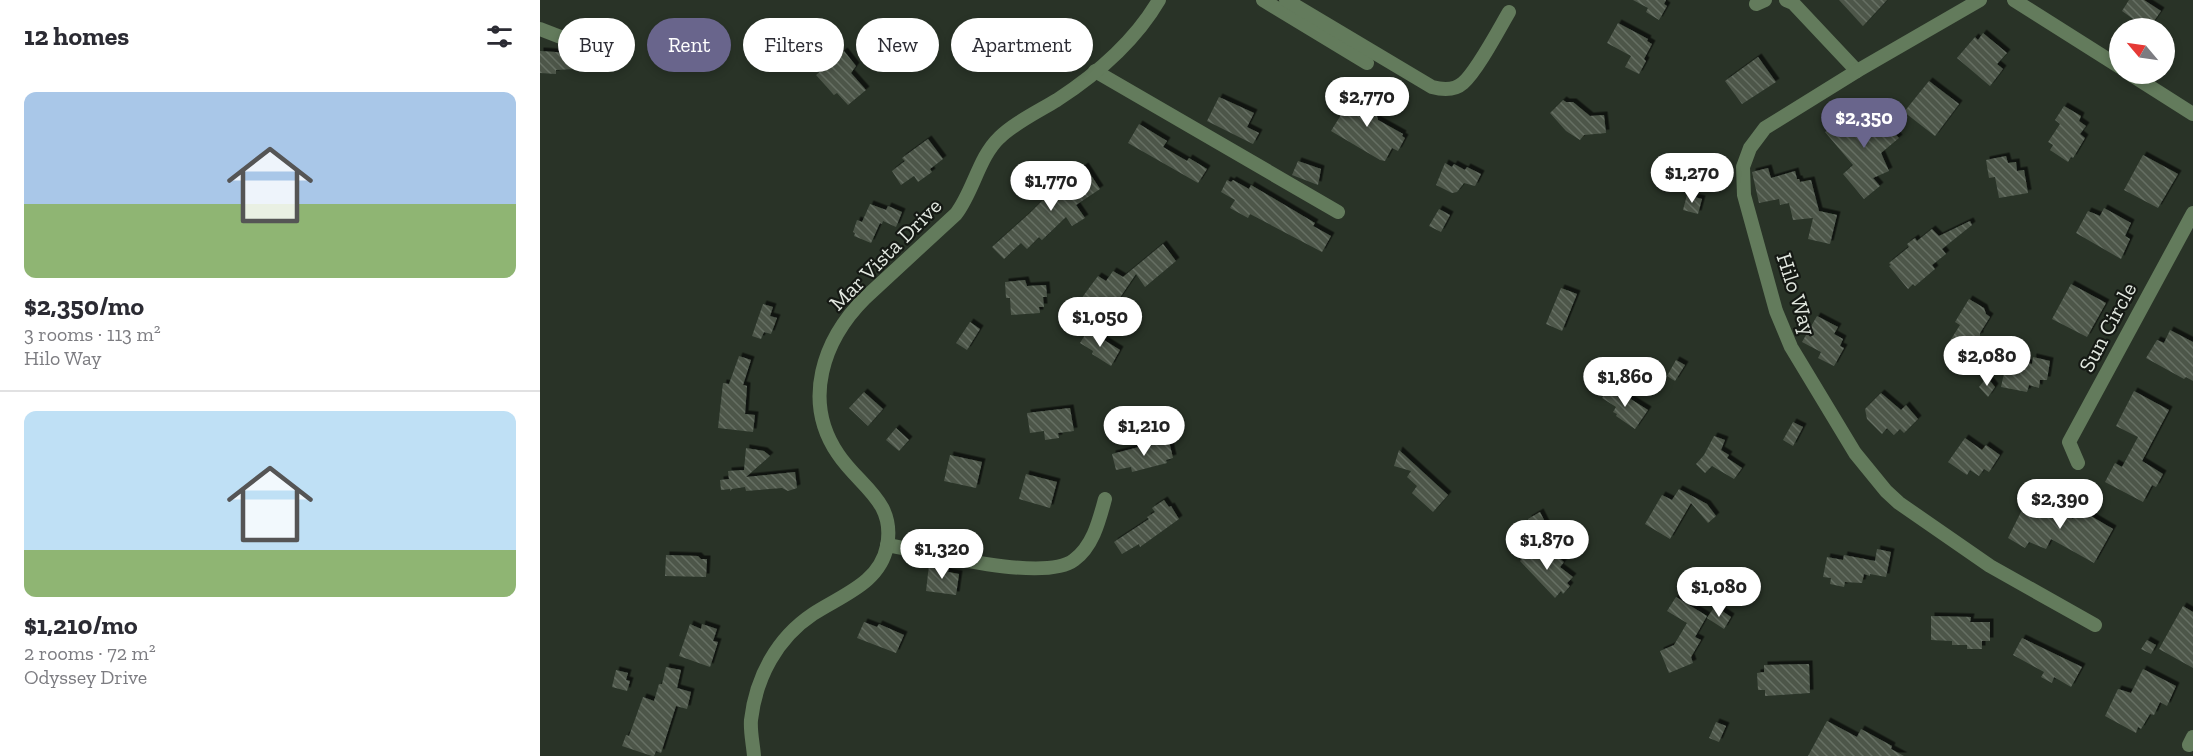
<!DOCTYPE html>
<html lang="en">
<head>
<meta charset="utf-8">
<style>
  body { margin:0; font-family:"Zilla Slab",serif; background:#f7f7f7; color:#2b2b33; height:100vh; display:flex; flex-direction:column; font-size:22px; white-space:nowrap }
  * { box-sizing:border-box; margin:0 }
  p { font-size:20px; color:#7c7c81 }
  .icon { flex:none; width:33px; height:33px; fill:none; stroke:currentColor; stroke-width:2; stroke-linecap:round; stroke-linejoin:round }
  .map { position:relative; flex:1; overflow:hidden }
  .sheet { display:flex; flex-direction:column; background:#fff; width:540px }
  .sheet>* { flex:none }
  .banner { position:absolute; left:18px; top:18px; width:570px; height:54px; display:flex; gap:12px }
  .needle { width:39px; rotate:299deg }
  .tools { position:absolute; left:1569px; top:18px; display:grid; gap:12px }
  .tools a { display:grid; place-items:center; width:66px; height:66px; border-radius:50%; background:#fff; box-shadow:0 3px 9px #0003; font-size:30px }
  .price { position:absolute; translate:-50% -51px; padding:0 14px; border-radius:21px; background:#fff; color:#222; font-size:20px; line-height:39px; filter:drop-shadow(0 2px 3px #0008) }
  .price::after { content:''; position:absolute; left:50%; top:36px; width:18px; height:14px; margin-left:-9px; background:inherit; clip-path:polygon(0 0,100% 0,50% 100%) }
  .price.current { background:#69658c; color:#fff }
  ul { padding:0; list-style:none }
  li { display:grid; align-content:center; gap:12px; height:318px; padding:0 24px }
  li+li { border-top:2px solid #e1e1e2 }
  li span { display:grid; place-items:center; height:186px; border-radius:12px; color:#555 }
  li>.icon { margin-inline-start:auto }
  span .icon { width:108px; height:108px; fill:#fffc; stroke-width:1 }
  li b { font-size:26px }
  h2 { display:flex; justify-content:space-between; align-items:center; height:72px; padding:0 24px; font-size:26px }
  .chip { padding:0 21px; border-radius:27px; background:#fff; box-shadow:0 3px 9px #0003; font-size:21px; line-height:54px }
  .chip.current { background:#69658c; color:#fff }
  main { display:flex; flex:1; min-height:0 }
  .map>svg:first-child { display:block }
  .building { fill:url(#building-back-hatch); filter:url(#shadow) }
  .lines { fill:none; stroke-linecap:round; stroke-linejoin:round }
  .minor { stroke:#637b5c; stroke-width:14 }
  .labels { text-anchor:middle; stroke-width:4.5; stroke-linejoin:round; paint-order:stroke }
  .street-label { font-size:22px; fill:#e1e7df; stroke:#151914 }
</style>
</head>
<body>
<main>
<section class="sheet">
<h2>12 homes<svg class="icon" aria-label="filters" viewBox="0 0 24 24"><path d="M4 7h16M4 17h16"/><circle cx="9" cy="7" r="2"/><circle cx="15" cy="17" r="2"/></svg></h2>
<ul>
<li><span style="background:linear-gradient(#a9c7e8 60%,#8fb573 0)"><svg class="icon" aria-label="home" viewBox="0 0 24 24"><path d="M3 11l9-7 9 7M6 9v11h12V9"/></svg></span><div><b>$2,350/mo</b><p>3 rooms · 113 m²</p><p>Hilo Way</p></div></li>
<li><span style="background:linear-gradient(#bfe0f5 75%,#8fb573 0)"><svg class="icon" aria-label="home" viewBox="0 0 24 24"><path d="M3 11l9-7 9 7M6 9v11h12V9"/></svg></span><div><b>$1,210/mo</b><p>2 rooms · 72 m²</p><p>Odyssey Drive</p></div></li>
</ul>
</section>
<div class="map">
<svg width="1653" height="756" viewBox="0 0 1653 756">
  <defs>
    <pattern id="building-back-hatch" width="6" height="6" patternUnits="userSpaceOnUse" patternTransform="scale(1.5)"><rect width="6" height="6" fill="#4d574a"/><path d="M-1 5l2 2M0 0l6 6M5-1l2 2" fill="none" stroke="#666f64"/></pattern>
    <filter id="shadow"><feDropShadow dx="3.5" dy="-3.5" stdDeviation="0" flood-color="#0009"/></filter>
  </defs>
  <rect width="100%" height="100%" fill="#293327"/>
  <!-- building -->
  <g class="building">
    <path d="M1093,0H1126L1124,4L1127,6L1119,20L1106,12L1108,8Z"/>
    <path d="M1299,0H1347L1323,26Z"/>
    <path d="M1589,0H1604L1621,11L1609,28H1591L1596,21L1582,11Z"/>
    <path d="M1078,23L1108,39L1107,41L1112,44L1104,59L1106,61L1099,74L1085,67L1091,56L1067,43Z"/>
    <path d="M1443,33L1467,53L1457,64L1463,69L1450,86L1417,58L1435,37L1438,40Z"/>
    <path d="M0,51L30,53V55L41,56L35,69L16,70V74L0,73Z"/>
    <path d="M304,51L316,66L311,73L326,90L308,105L297,93L294,95L276,75Z"/>
    <path d="M1218,57L1236,82L1202,104L1185,81Z"/>
    <path d="M1389,81L1419,104L1395,136L1364,112Z"/>
    <path d="M830,90L838,120L863,134L862,136L865,138L858,151L852,148L845,161L840,160L791,131L809,102L812,104L819,93Z"/>
    <path d="M679,97L714,113L707,127L719,133L713,144L667,121Z"/>
    <path d="M1023,100L1026,102H1033L1050,116L1064,115L1066,133L1044,135L1040,140L1026,131L1010,113Z"/>
    <path d="M1330,106L1359,138L1341,153L1349,171L1333,178L1340,186L1324,199L1303,174L1313,165L1285,132L1298,121L1304,127Z"/>
    <path d="M1524,106L1541,116L1539,121L1546,126L1540,134L1545,138L1533,158L1531,157L1528,162L1510,150L1513,145L1508,142L1520,124L1515,120Z"/>
    <path d="M599,124L627,141L623,147L647,161L649,158L667,169L658,183L588,143Z"/>
    <path d="M388,139L403,159L390,169L392,172L378,182L374,176L361,185L352,171L365,161L362,158Z"/>
    <path d="M1603,155L1638,174L1618,208L1584,190Z"/>
    <path d="M1466,156L1468,163L1476,162L1477,171L1484,170L1488,193L1459,198L1455,177L1449,178L1446,160Z"/>
    <path d="M758,161L781,169L778,185L752,175Z"/>
    <path d="M905,163L912,167L914,164L925,170L927,167L941,174L935,186L924,183L917,192L912,193L896,185Z"/>
    <path d="M545,166L560,189L536,205L545,218L532,226L526,217L502,240L499,237L487,249L481,243L464,259L452,247L490,213L510,193L508,190Z"/>
    <path d="M1228,168L1231,178L1255,171L1257,179H1259L1260,182L1271,180L1279,211L1297,215L1290,244L1268,239L1273,218L1253,220L1249,203L1240,205L1239,199L1219,203L1212,172Z"/>
    <path d="M687,180L691,182L693,180L709,189L711,185L775,223L773,226L791,236L782,252L710,214L708,218L690,208L695,200L681,192Z"/>
    <path d="M1147,195L1162,199L1158,214L1143,210Z"/>
    <path d="M330,204L346,210L348,206L362,212L356,227L343,221L342,224L340,223L331,243L314,236L315,233L313,232L317,220L322,222Z"/>
    <path d="M1564,208L1591,223L1585,236L1590,239L1581,259L1536,233L1548,211L1560,216Z"/>
    <path d="M899,209L910,215L901,232L889,226Z"/>
    <path d="M1430,221L1432,225L1402,249L1406,254L1392,265L1395,269L1375,286L1373,284L1368,289L1349,266L1351,265L1349,263L1369,247L1367,244L1375,238L1377,241L1392,229L1399,236Z"/>
    <path d="M623,244L636,261L605,287L596,274L564,321L538,303L558,276L566,281L573,271L583,277Z"/>
    <path d="M485,280L487,286L506,285L507,297H503L504,307H499L500,313L471,315L470,298H466L465,282Z"/>
    <path d="M1531,284L1566,303L1547,337L1512,319Z"/>
    <path d="M1021,288L1037,294L1022,331L1006,324Z"/>
    <path d="M1429,299L1444,308L1446,314L1450,317L1440,333V336L1436,337L1425,354L1408,344L1420,325L1415,322Z"/>
    <path d="M223,304L233,307L230,316L237,318L231,334L224,332L221,339L212,336Z"/>
    <path d="M1277,316L1298,327L1294,334L1303,339L1300,346L1304,348L1294,366L1278,358L1281,352L1262,342Z"/>
    <path d="M430,322L440,329L427,350L416,343Z"/>
    <path d="M548,330L580,350L571,366L552,354L553,351L540,343Z"/>
    <path d="M1630,330L1653,342V381L1646,377L1644,379L1606,358L1617,340L1624,343Z"/>
    <path d="M199,356L211,360L203,385L207,386L205,414L215,415L213,432L178,428L183,383L189,384Z"/>
    <path d="M1493,357L1510,361L1507,380H1500L1499,388L1489,385L1487,392L1461,387L1466,364L1470,365L1471,359L1492,364Z"/>
    <path d="M1136,360L1145,365L1135,381L1127,376Z"/>
    <path d="M1447,377L1455,387L1448,397L1439,387Z"/>
    <path d="M1070,386L1108,410L1095,429L1076,416L1077,414L1073,412L1076,407L1062,398Z"/>
    <path d="M1594,391L1629,410L1602,461L1623,474L1616,487L1612,485L1603,502L1565,482L1575,463L1582,467L1598,437L1576,426Z"/>
    <path d="M324,392L343,409L328,426L309,408Z"/>
    <path d="M1341,393L1361,410L1366,405L1378,419L1364,433L1360,429L1354,435L1347,428L1342,434L1327,419L1325,409Z"/>
    <path d="M530,408L534,431L518,433L519,438L505,440L504,431L490,433L487,413Z"/>
    <path d="M1253,422L1263,427L1253,446L1243,440Z"/>
    <path d="M356,428L369,440L359,451L346,440Z"/>
    <path d="M1174,436L1185,440L1181,450L1189,455L1187,458L1202,468L1194,479L1172,466L1165,473L1156,464L1164,455Z"/>
    <path d="M1425,438L1442,450L1446,445L1460,455L1449,472L1444,469L1439,476L1430,470L1427,475L1408,462Z"/>
    <path d="M622,441V443L629,441L633,458L626,460L627,463L592,472L591,467L576,470L572,454Z"/>
    <path d="M206,448L224,451L230,456L206,477L255,472L257,488L248,491L242,488L206,491L205,487L192,489L190,491V489L181,490L180,480L189,479L188,471L204,470Z"/>
    <path d="M859,450L908,495L893,512L872,493L877,486L867,477L871,471L854,466Z"/>
    <path d="M410,455L442,462L436,488L404,481Z"/>
    <path d="M486,474L517,482L510,508L479,499Z"/>
    <path d="M1139,489L1167,504L1176,516L1168,523L1151,503L1130,539L1105,524L1122,495L1132,500Z"/>
    <path d="M1489,496L1533,519L1539,509L1573,529L1554,563L1511,539L1506,549L1489,542L1485,548L1468,538Z"/>
    <path d="M624,500L629,507L631,506L639,519L600,547L599,544L582,554L574,542L609,519L607,517L615,512L612,508Z"/>
    <path d="M1000,512L1007,526L995,532L988,519Z"/>
    <path d="M995,544L1012,559L1018,557L1024,562L1020,567L1033,577L1027,583L1030,586L1023,594L1021,591L1015,598L980,561Z"/>
    <path d="M1337,549L1351,552L1346,577L1330,574V576L1324,574L1322,583L1305,582L1304,587L1290,584L1291,578L1283,577L1287,557L1303,560L1304,555L1335,561Z"/>
    <path d="M126,555L158,556L161,559H167L166,577L125,576Z"/>
    <path d="M395,564L409,567L408,572L419,574L416,595L386,591L389,565L395,566Z"/>
    <path d="M1136,597L1167,616L1155,637L1161,640L1151,657L1153,663L1129,673L1120,651L1134,645L1147,623L1127,611Z"/>
    <path d="M1175,606L1191,617L1184,629L1167,618Z"/>
    <path d="M1643,606L1653,612V668L1619,649Z"/>
    <path d="M1391,616L1431,617L1430,622H1450V641H1442V649H1427V645H1412V641L1391,640Z"/>
    <path d="M324,622L337,627L339,624L364,635L356,653L317,638Z"/>
    <path d="M150,624L161,629L162,624L177,629L173,641L178,642L170,667L139,656Z"/>
    <path d="M1482,638L1542,667L1531,687L1514,677L1512,683L1501,677L1504,672L1473,655Z"/>
    <path d="M1607,640L1616,645L1611,654L1601,649Z"/>
    <path d="M1269,664L1270,693L1225,696V690H1218L1217,673L1224,672V665Z"/>
    <path d="M126,667L141,670L137,688L151,692L147,709L136,706L121,753L116,751L114,756H112L82,746L86,735L89,736L103,697L114,701L119,684H122Z"/>
    <path d="M1603,669L1636,686L1627,706L1620,702L1614,715L1610,714L1601,729L1598,727L1596,733L1565,716L1578,689L1591,693Z"/>
    <path d="M76,670L88,673L86,680L90,681L87,691L72,687Z"/>
    <path d="M1287,721L1317,737L1321,729L1352,746L1351,749L1364,756H1268Z"/>
    <path d="M1176,722L1186,726L1179,742L1169,738Z"/>
  </g>
  <g class="lines">
    <!-- minor -->
    <g class="minor">
      <path d="M723,0L827,63"/>
      <path d="M746,0L892,87C903,90 914,91 923,83C937,71 959,29 969,12"/>
      <path d="M1246,0L1253,3L1317,71"/>
      <path d="M1440,0L1317,71L1225,128L1210,148L1203,167L1204,195L1236,311L1251,347L1315,453L1346,491L1359,503L1450,566L1555,625"/>
      <path d="M1474,0L1580,67"/>
      <path d="M1216,4L1225,0"/>
      <path d="M0,29L31,41"/>
      <path d="M555,71L798,212"/>
      <path d="M1590,74L1653,114"/>
      <path d="M1538,463L1529,442L1653,213"/>
      <path d="M347,545C387,552 504,583 534,560C553,546 559,521 565,499"/>
      <path d="M1649,745L1653,737"/>
      <path d="M214,756C213,744 210,731 211,720C216,677 237,638 273,614C302,595 340,583 347,546C356,501 319,486 298,454C262,401 283,340 325,298L416,214C433,192 439,157 459,138C474,123 499,111 517,100C557,74 595,41 619,0"/>
    </g>
  </g>
  <g class="labels">
    <!-- street labels -->
    <g class="street-label">
      <text transform="translate(345 254) rotate(-45)" y="8">Mar Vista Drive</text>
      <text transform="translate(1257 294) rotate(72)" y="8">Hilo Way</text>
      <text transform="translate(1567 327) rotate(-62)" y="8">Sun Circle</text>
    </g>
  </g>
</svg>
<div class="tools">
<a><svg class="needle" viewBox="-14 -14 28 28"><path d="M0-13l5 13h-10z" fill="#e53935"/><path d="M0 13l5-13h-10z" fill="#7c7c81"/></svg></a>
</div>
<b class="price" style="left:827px;top:128px">$2,770</b>
<b class="price current" style="left:1324px;top:149px">$2,350</b>
<b class="price" style="left:1152px;top:204px">$1,270</b>
<b class="price" style="left:511px;top:212px">$1,770</b>
<b class="price" style="left:560px;top:348px">$1,050</b>
<b class="price" style="left:1447px;top:387px">$2,080</b>
<b class="price" style="left:1085px;top:408px">$1,860</b>
<b class="price" style="left:604px;top:457px">$1,210</b>
<b class="price" style="left:1520px;top:530px">$2,390</b>
<b class="price" style="left:1007px;top:571px">$1,870</b>
<b class="price" style="left:402px;top:580px">$1,320</b>
<b class="price" style="left:1179px;top:618px">$1,080</b>
<div class="banner">
<a class="chip">Buy</a>
<a class="chip current">Rent</a>
<a class="chip">Filters</a>
<a class="chip">New</a>
<a class="chip">Apartment</a>
</div>
</div>
</main>
</body>
</html>
